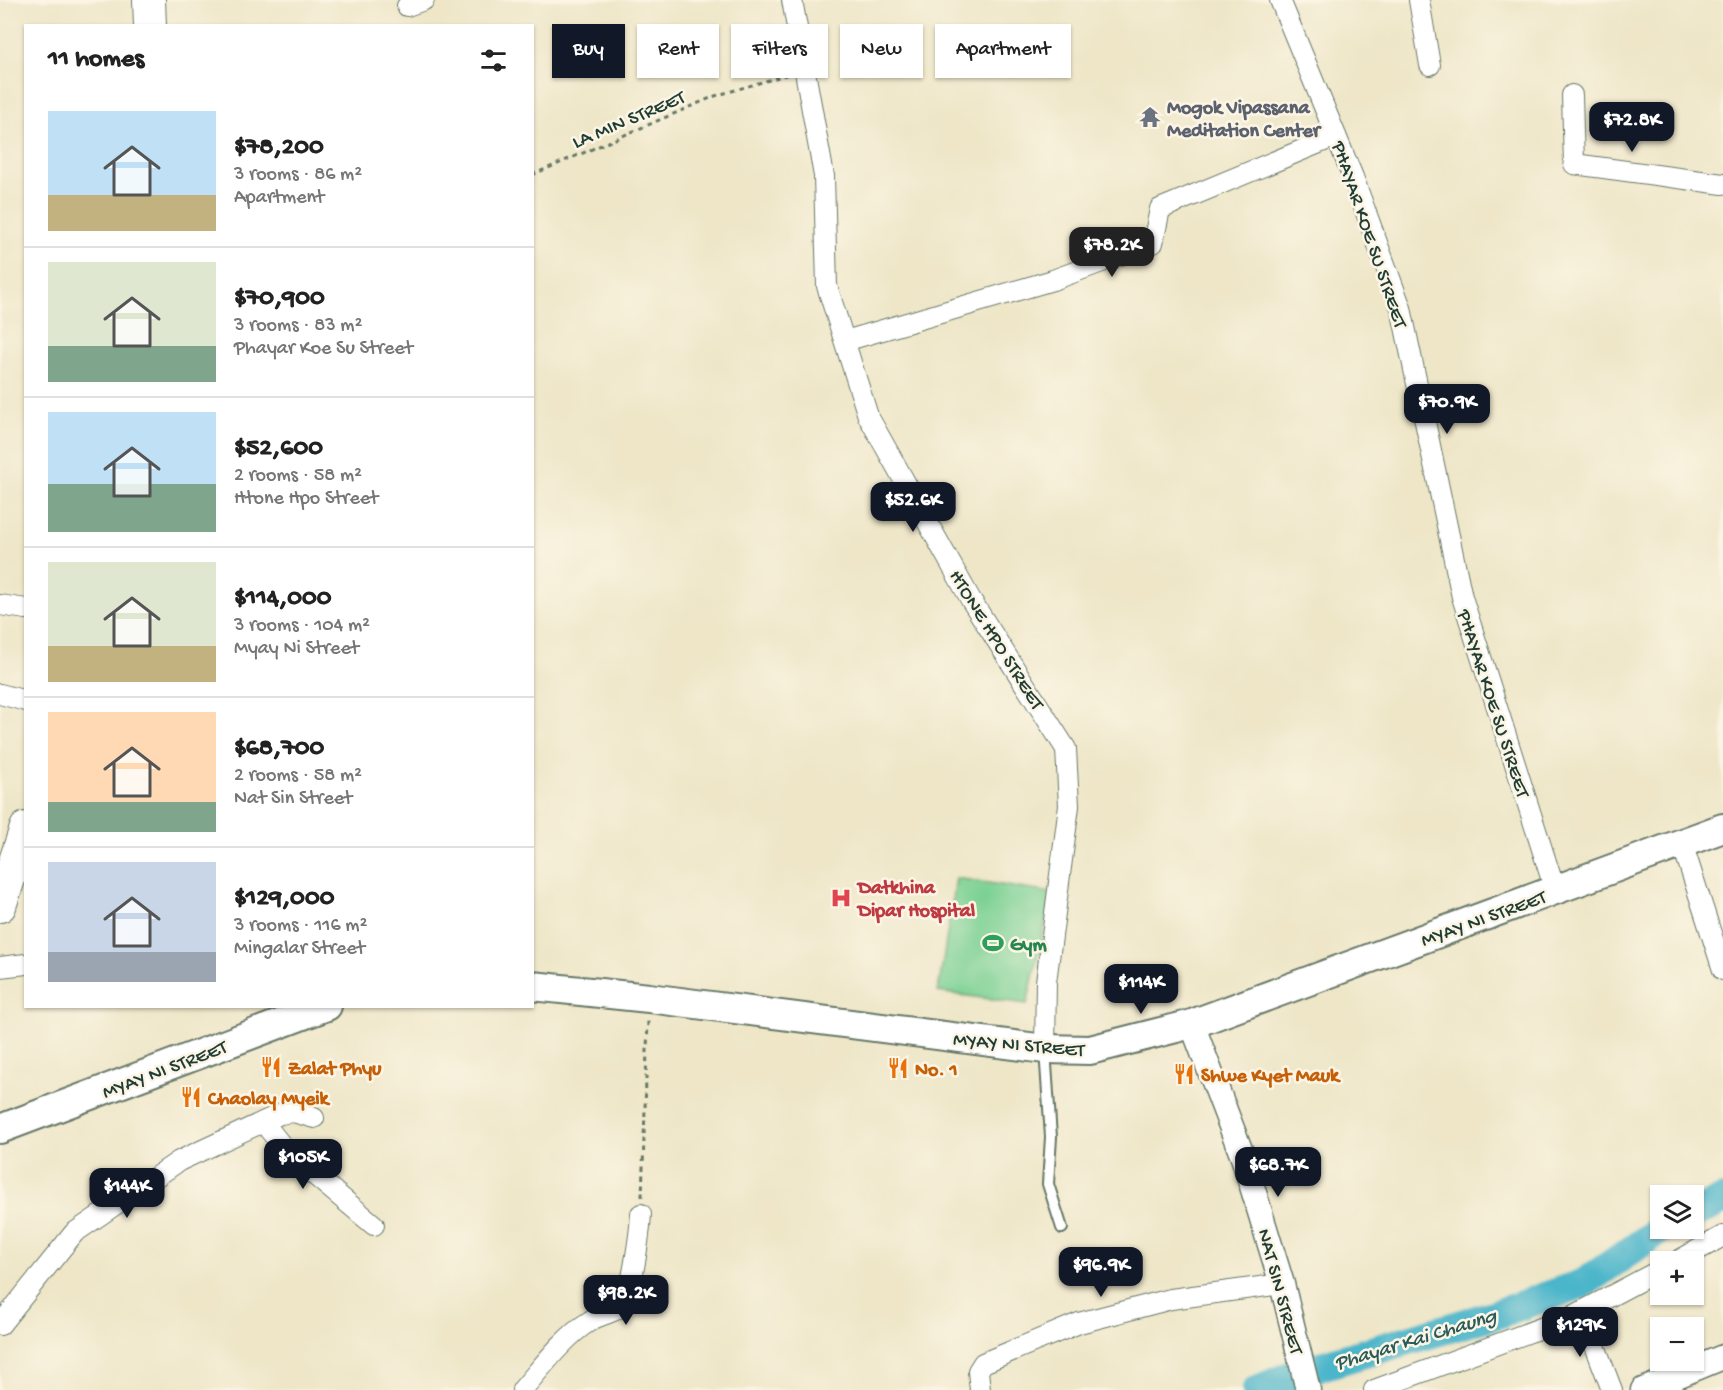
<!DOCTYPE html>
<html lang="en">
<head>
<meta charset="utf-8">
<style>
  body { margin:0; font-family:"Gochi Hand",sans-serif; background:#f6f6f6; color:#222; height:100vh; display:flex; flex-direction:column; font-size:22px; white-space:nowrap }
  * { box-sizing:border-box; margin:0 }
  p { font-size:20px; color:#767676 }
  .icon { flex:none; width:33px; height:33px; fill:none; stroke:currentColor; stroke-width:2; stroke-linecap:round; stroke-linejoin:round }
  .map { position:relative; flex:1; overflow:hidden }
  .details { position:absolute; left:24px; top:24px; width:510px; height:984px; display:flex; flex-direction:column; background:#fff; border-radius:0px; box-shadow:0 2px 4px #0004 }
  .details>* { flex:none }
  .banner { position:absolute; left:552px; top:24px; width:570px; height:54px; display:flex; gap:12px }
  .fabs { position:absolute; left:1650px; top:1185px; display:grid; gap:12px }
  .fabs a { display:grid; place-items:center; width:54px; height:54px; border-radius:0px; background:#fff; box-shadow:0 2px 4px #0004; font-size:30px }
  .price { position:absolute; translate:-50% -51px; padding:0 14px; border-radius:12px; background:#111827; color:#fff; font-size:20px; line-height:39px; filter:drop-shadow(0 2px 3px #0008) }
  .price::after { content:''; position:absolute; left:50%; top:36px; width:18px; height:14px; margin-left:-9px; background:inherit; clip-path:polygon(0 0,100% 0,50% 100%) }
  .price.current { background:#222; color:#fff }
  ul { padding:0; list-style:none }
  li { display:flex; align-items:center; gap:18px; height:150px; padding:0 24px }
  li+li { border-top:2px solid #e0e0e0 }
  li span { display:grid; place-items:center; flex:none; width:168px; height:120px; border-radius:0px; color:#555 }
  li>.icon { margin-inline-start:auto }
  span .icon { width:72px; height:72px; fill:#fffc; stroke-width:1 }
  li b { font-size:26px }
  h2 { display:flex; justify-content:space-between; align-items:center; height:72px; padding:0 24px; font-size:26px }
  .tag { padding:0 21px; border-radius:0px; background:#fff; box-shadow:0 2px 4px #0004; font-size:21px; line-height:54px }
  .tag.current { background:#111827; color:#fff }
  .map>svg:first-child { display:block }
  .garden { fill:#7dd194; stroke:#4e8764; stroke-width:1.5 }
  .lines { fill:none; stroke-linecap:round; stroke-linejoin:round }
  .river { stroke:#4cb5ca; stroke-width:30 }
  .service-casing { stroke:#677867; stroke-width:14 }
  .minor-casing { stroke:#677867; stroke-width:22 }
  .tertiary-casing { stroke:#677867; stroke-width:27 }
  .secondary-casing { stroke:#677867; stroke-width:32 }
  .primary-casing { stroke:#677867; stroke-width:34 }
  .path { stroke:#677867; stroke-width:3; stroke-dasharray:4.5 4.5; stroke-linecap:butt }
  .service { stroke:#fff; stroke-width:10 }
  .minor { stroke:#fff; stroke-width:20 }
  .tertiary { stroke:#fff; stroke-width:24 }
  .secondary { stroke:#fff; stroke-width:28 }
  .primary { stroke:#fff; stroke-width:32 }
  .labels { text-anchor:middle; stroke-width:5; stroke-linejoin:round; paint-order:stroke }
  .worship-label { font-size:20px; font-weight:bold; fill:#5b616d; stroke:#fcf5e5; text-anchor:start }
  .street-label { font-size:20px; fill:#1f3d34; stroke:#fcf5e5 }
  .health-label { font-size:20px; font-weight:bold; fill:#be3a42; stroke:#fcf5e5; text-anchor:start }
  .leisure-label { font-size:20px; font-weight:bold; fill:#27864d; stroke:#fcf5e5; text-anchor:start }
  .food-label { font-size:20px; font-weight:bold; fill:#c56008; stroke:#fcf5e5; text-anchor:start }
  .water-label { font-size:21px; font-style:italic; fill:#2a5b5a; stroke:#fcf5e5 }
</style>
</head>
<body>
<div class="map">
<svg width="1723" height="1390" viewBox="0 0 1723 1390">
  <rect width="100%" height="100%" fill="#fcf5e5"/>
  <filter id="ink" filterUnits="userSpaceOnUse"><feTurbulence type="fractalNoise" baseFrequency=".0167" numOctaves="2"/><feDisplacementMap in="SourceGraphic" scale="12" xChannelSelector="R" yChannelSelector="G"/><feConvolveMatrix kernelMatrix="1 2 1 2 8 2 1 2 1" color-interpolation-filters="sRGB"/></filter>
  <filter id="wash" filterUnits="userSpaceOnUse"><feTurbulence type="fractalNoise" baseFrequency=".008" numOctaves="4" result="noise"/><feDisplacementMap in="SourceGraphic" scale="24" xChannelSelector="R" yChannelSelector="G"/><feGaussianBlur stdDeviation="1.35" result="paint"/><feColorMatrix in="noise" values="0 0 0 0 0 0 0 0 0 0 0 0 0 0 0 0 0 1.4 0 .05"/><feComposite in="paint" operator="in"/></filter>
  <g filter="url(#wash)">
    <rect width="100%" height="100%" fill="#eee6c7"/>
    <!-- garden -->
    <path class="garden" d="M956,878L1052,893L1027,1004L938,992Z"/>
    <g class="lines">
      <!-- river -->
      <g class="river">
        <path d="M1694,1214L1723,1200"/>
        <path d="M1257,1390L1297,1373L1500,1313L1584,1283L1663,1228"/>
      </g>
    </g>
  </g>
  <g filter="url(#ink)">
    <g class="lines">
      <defs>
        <path id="service" d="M1045,1050L1051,1137L1048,1184L1062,1228"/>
        <g id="minor">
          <path d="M792,0L824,176L827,286L868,416L971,600L1066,749L1069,806L1046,982L1045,1049"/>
          <path d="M1280,0L1353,177L1401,308L1462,597L1555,890"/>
          <path d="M1419,0L1430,65"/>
          <path d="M407,6L424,0"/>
          <path d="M1572,95L1574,164L1723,184"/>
          <path d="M845,341L1053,280L1153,243L1160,209L1336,136"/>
          <path d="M0,605L26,609"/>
          <path d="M0,694L26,701"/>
          <path d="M1682,843L1723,970"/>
          <path d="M0,967L26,964"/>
          <path d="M263,1122L287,1152L374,1225"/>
          <path d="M1676,1262L1723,1236"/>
          <path d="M1582,1312L1612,1390"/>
          <path d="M0,1325L74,1233L179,1161L280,1114L293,1112L314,1118"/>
          <path d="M522,1390C542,1367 564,1337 590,1321C602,1313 617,1314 625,1300C633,1285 640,1232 641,1214"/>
          <path d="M980,1390L978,1371L983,1363L1079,1323L1171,1299L1282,1284"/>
          <path d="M1374,1390L1573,1316L1660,1270"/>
        </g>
        <g id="tertiary">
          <path d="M1192,1024L1244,1160L1282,1284L1308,1390"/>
          <path d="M1643,1390L1723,1357"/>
        </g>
        <g id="secondary">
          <path d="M532,986L649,998L1045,1049L1090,1050L1192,1024L1723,828"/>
          <path d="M0,1129L327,1006"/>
        </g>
        <g id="primary">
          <path d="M149,0L150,26"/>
          <path d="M0,906L26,828"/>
        </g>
      </defs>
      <!-- service casing -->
      <use href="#service" class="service-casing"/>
      <!-- minor casing -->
      <use href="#minor" class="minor-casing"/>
      <!-- tertiary casing -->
      <use href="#tertiary" class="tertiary-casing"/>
      <!-- secondary casing -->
      <use href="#secondary" class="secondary-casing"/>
      <!-- primary casing -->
      <use href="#primary" class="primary-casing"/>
      <!-- path -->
      <g class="path">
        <path d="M532,175L715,96L789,74"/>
        <path d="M642,1197L648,1021"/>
      </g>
      <!-- service -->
      <use href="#service" class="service"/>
      <!-- minor -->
      <use href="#minor" class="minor"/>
      <!-- tertiary -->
      <use href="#tertiary" class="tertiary"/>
      <!-- secondary -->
      <use href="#secondary" class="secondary"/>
      <!-- primary -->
      <use href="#primary" class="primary"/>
    </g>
  </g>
  <!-- icons -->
  <defs>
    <symbol id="temple-bare" viewBox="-9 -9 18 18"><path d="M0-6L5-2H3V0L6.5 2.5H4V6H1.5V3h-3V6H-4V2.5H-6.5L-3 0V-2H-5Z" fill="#6b7280" stroke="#fcf5e5" stroke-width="2.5" paint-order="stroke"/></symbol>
    <symbol id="hospital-bare" viewBox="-9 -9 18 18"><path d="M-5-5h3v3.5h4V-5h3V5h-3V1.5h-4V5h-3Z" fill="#e0444e" stroke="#fcf5e5" stroke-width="2.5" paint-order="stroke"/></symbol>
    <symbol id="stadium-bare" viewBox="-9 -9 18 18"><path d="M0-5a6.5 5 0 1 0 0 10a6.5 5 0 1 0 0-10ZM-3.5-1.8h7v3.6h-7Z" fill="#2e9e5b" stroke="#fcf5e5" stroke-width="2.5" paint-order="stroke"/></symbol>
    <symbol id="restaurant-bare" viewBox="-9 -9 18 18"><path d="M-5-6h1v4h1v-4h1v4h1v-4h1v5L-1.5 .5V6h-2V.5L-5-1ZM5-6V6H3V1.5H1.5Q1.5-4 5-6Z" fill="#e8710a" stroke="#fcf5e5" stroke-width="2.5" paint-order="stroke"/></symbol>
  </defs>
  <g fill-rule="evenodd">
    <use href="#temple-bare" x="1135" y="102" width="30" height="30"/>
    <use href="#hospital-bare" x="826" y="883" width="30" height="30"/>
    <use href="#stadium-bare" x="978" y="928" width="30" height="30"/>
    <use href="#restaurant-bare" x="256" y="1052" width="30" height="30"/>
    <use href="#restaurant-bare" x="883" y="1053" width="30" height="30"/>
    <use href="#restaurant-bare" x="1169" y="1059" width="30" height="30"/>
    <use href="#restaurant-bare" x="176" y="1082" width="30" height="30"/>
  </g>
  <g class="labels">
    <!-- worship labels -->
    <g class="worship-label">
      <text x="1167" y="113">Mogok Vipassana<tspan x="1167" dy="23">Meditation Center</tspan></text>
    </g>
    <!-- street labels -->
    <g class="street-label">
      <text transform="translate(628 118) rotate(-23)" y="7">LA MIN STREET</text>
      <text transform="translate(1371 234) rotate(71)" y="7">PHAYAR KOE SU STREET</text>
      <text transform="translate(998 639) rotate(58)" y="7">HTONE HPO STREET</text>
      <text transform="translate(1495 703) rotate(72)" y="7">PHAYAR KOE SU STREET</text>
      <text transform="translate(1483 917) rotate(-20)" y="7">MYAY NI STREET</text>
      <text transform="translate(1019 1043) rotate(5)" y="7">MYAY NI STREET</text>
      <text transform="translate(164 1068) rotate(-21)" y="7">MYAY NI STREET</text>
      <text transform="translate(1282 1291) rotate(75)" y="7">NAT SIN STREET</text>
    </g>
    <!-- health labels -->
    <g class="health-label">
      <text x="858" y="893">Datkhina<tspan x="858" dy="23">Dipar Hospital</tspan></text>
    </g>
    <!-- leisure labels -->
    <g class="leisure-label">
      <text x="1010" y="950">Gym</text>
    </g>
    <!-- food labels -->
    <g class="food-label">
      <text x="288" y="1074">Zalat Phyu</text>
      <text x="915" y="1075">No. 1</text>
      <text x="1201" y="1081">Shwe Kyet Mauk</text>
      <text x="208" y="1104">Chaolay Myeik</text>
    </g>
    <!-- water labels -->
    <g class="water-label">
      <text transform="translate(1415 1338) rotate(-17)" y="7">Phayar Kai Chaung</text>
    </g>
  </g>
</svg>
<div class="fabs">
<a><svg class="icon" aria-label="layers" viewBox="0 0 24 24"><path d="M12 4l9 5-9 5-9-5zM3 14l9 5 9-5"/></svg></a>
<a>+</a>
<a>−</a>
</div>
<b class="price" style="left:1632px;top:153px">$72.8K</b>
<b class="price current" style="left:1112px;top:278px">$78.2K</b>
<b class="price" style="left:1447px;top:435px">$70.9K</b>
<b class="price" style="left:913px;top:533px">$52.6K</b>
<b class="price" style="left:1141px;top:1015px">$114K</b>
<b class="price" style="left:303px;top:1190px">$105K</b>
<b class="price" style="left:1278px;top:1198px">$68.7K</b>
<b class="price" style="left:127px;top:1219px">$144K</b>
<b class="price" style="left:1101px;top:1298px">$96.9K</b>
<b class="price" style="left:626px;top:1326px">$98.2K</b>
<b class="price" style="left:1580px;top:1358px">$129K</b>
<div class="banner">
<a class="tag current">Buy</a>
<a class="tag">Rent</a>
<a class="tag">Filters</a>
<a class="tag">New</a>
<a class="tag">Apartment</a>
</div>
<section class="details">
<h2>11 homes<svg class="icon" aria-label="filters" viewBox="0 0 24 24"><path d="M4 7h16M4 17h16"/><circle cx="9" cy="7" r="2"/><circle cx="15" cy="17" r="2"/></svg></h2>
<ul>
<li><span style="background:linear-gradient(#bfe0f5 70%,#c2b280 0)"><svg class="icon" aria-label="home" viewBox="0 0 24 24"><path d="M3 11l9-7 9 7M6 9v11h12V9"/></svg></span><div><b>$78,200</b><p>3 rooms · 86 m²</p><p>Apartment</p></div></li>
<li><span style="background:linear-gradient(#dfe7d0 70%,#7fa58c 0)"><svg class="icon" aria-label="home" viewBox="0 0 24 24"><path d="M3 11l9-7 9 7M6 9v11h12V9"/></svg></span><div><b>$70,900</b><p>3 rooms · 83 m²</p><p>Phayar Koe Su Street</p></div></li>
<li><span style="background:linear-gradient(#bfe0f5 60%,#7fa58c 0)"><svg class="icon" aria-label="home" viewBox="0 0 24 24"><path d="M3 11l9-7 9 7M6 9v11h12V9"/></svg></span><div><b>$52,600</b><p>2 rooms · 58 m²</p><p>Htone Hpo Street</p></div></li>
<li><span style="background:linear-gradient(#dfe7d0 70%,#c2b280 0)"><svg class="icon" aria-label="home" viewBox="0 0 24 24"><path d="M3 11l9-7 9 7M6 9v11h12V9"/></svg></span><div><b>$114,000</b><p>3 rooms · 104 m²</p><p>Myay Ni Street</p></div></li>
<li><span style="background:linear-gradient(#ffd9b3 75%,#7fa58c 0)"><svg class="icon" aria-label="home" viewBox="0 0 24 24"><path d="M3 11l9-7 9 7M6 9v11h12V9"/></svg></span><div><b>$68,700</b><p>2 rooms · 58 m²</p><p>Nat Sin Street</p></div></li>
<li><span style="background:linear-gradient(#c9d6e8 75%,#9aa5b1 0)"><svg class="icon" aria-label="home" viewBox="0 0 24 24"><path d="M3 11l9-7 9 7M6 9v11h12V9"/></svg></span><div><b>$129,000</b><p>3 rooms · 116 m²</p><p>Mingalar Street</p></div></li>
</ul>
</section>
</div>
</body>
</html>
